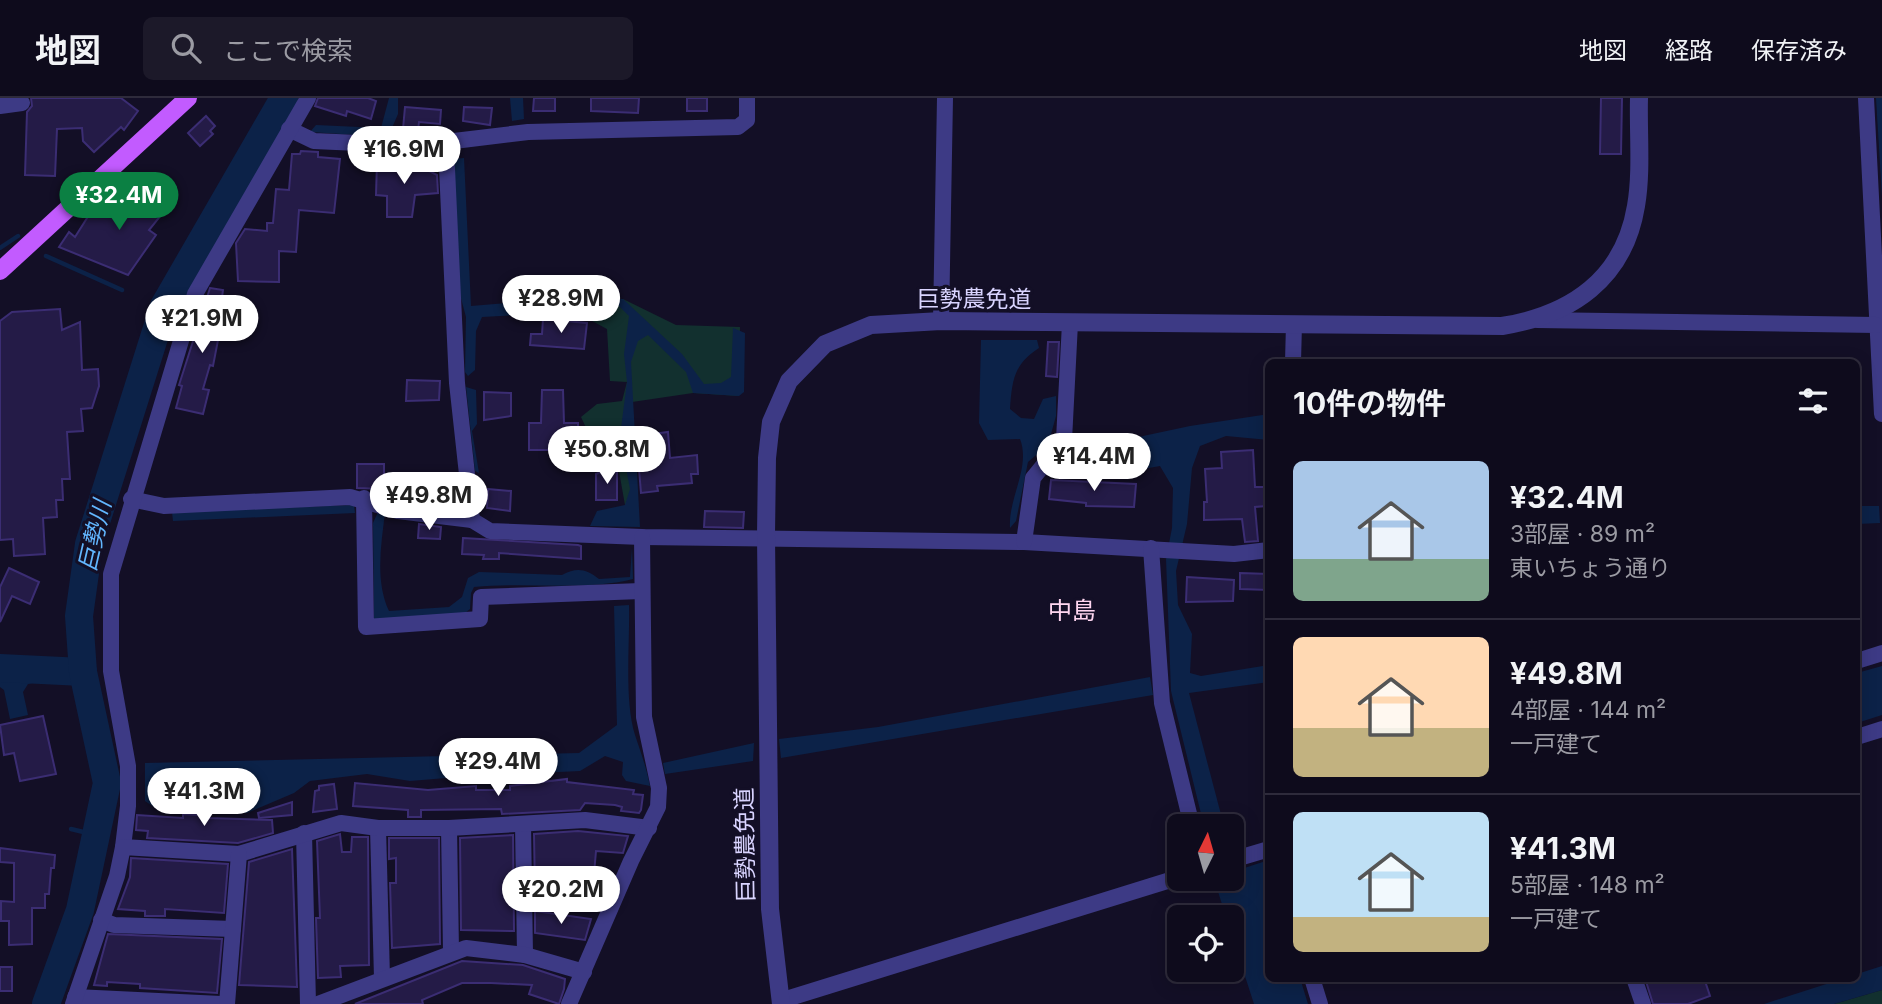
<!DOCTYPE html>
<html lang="ja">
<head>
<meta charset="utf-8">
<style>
  body { margin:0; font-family:Inter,"Noto Sans JP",sans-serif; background:#1c1929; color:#f1f3f6; height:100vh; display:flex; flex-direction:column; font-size:26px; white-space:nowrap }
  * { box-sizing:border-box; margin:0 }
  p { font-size:23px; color:#9b9ba3 }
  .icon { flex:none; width:38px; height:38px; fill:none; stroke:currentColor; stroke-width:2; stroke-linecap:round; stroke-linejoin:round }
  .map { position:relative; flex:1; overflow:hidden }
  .side { position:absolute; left:1265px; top:261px; width:595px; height:623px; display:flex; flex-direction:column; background:#0e0b1c; border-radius:10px; box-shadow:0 4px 18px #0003,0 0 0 2px #2e2b3b }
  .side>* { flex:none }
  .needle { width:46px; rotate:5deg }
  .buttons { position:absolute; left:1167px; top:716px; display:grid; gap:14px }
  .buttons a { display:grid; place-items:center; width:77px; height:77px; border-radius:10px; background:#0e0b1c; box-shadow:0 4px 18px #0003,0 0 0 2px #2e2b3b; font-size:35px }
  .price { position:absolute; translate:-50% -60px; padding:0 16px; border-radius:24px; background:#fff; color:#222; font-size:23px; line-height:46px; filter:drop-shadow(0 2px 4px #0008) }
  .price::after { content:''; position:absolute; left:50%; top:42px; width:21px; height:16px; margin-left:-10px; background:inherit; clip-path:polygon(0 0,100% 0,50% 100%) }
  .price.on { background:#0b8043; color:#fff }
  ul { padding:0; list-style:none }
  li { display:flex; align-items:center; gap:21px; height:175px; padding:0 28px }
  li+li { border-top:2px solid #2e2b3b }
  li span { display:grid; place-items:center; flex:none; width:196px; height:140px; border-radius:10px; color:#555 }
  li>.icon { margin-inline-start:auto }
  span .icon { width:84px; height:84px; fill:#fffc; stroke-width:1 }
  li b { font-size:30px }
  h2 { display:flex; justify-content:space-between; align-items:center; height:84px; padding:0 28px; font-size:30px }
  header { display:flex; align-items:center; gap:42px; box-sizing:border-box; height:98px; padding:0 35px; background:#0e0b1c; border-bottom:2px solid #2e2b3b }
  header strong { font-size:33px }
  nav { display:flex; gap:38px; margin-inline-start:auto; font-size:24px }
  .search { width:490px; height:63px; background:#1c1929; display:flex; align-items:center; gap:18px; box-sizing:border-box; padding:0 24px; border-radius:10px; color:#9b9ba3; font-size:26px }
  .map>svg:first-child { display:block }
  .green { fill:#12302f }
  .water { fill:#0c2248 }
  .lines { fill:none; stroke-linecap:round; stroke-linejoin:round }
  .stream { stroke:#0c2248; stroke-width:4.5 }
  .river { stroke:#0c2248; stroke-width:28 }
  .building { fill:#241b47; stroke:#3b2d73; stroke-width:2 }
  .minor { stroke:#3d3a85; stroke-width:16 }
  .tertiary { stroke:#3d3a85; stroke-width:18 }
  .primary { stroke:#c25bff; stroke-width:18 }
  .labels { text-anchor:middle; stroke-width:6; stroke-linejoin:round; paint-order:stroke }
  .street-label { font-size:23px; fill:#d9d4ff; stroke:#130f26 }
  .water-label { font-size:24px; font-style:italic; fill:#62b6ff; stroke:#130f26 }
  .neighbourhood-label { font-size:24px; fill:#ffd6f0; stroke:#130f26 }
</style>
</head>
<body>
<header>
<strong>地図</strong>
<div class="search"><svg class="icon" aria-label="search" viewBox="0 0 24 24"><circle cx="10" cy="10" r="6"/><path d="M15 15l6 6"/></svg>ここで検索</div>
<nav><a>地図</a><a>経路</a><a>保存済み</a></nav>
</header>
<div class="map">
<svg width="1882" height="906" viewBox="0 0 1882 906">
  <rect width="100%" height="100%" fill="#130f26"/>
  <!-- green -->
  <g class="green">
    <path d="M579,199L623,201L676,227L740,229L739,298L693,295L632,304L638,408L625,407L614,345L589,336L581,319L597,306L622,303L627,284L610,283L607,231L581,217Z"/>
    <path d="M1882,892V906H1834Z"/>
  </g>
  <!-- water -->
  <g class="water">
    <path d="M389,0H398V16L388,39L310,34L316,27L381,30Z"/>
    <path d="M510,0H523L524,21L512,23Z"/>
    <path d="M1876,0H1882V99Z"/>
    <path d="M464,60L471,208L579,199L623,201L682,256L704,286L721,285L731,279L733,230L745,235L744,294L739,298L693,295L686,274L648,237L638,243L631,264L640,429L590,428L597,413L625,407L630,391L620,338L627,284L624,256L629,218L619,208L549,209L535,216L482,219L476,233L475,272L468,278L465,274L466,219L459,193L454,61Z"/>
    <path d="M981,242H1037L1039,250C1014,266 1012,282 1010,311L1021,320L1034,321L1043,301L1056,298V318L1048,347L1028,364L1016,423L1010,430C1008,400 1031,369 1020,341L988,342L979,325Z"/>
    <path d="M466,289L476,292L477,326L472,333L479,375L475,373Z"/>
    <path d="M1269,316V342L1226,338L1200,348L1192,370L1187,426L1176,473L1178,507L1192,536L1190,575L1201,578L1269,567V584L1189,595L1224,728H1204L1171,593L1166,461L1172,430L1173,390L1160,368L1115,376L1055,374V368L1068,354L1190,328Z"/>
    <path d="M354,407L355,415L173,423L172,414Z"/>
    <path d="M1857,408H1879L1880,425L1857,426Z"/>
    <path d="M379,412L385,415C381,447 375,483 389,513L449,509L462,499L468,480L479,474L562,477C577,469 586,471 599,481L630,479L632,450L633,481C587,493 524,484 474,489L471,495L470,511L465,515L374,523L373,425Z"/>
    <path d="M629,507C630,546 624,601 635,637C641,655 646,668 650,688L626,683L622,677L623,664L605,658L580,673L538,675L515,682L458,679L410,683L367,676L310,683L294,695L247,715L154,709L145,703V665L579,655L617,627L614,508Z"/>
    <path d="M0,559L38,560L37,584L28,586L23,594L28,617L10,621L4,592L0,589Z"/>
    <path d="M1882,568V617L1857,625V575Z"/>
    <path d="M1150,579L1153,597L781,660L779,641L878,629Z"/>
    <path d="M754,645L753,663L665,676L663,665Z"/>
    <path d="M1269,762V880H1300L1308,906H1254L1232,838V819H1226L1215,784L1217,781L1232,780V774Z"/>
    <path d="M1882,868V892L1834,906H1764L1845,880H1857V876Z"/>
  </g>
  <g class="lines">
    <!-- stream -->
    <g class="stream">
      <path d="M0,150L18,138"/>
      <path d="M46,158L122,192"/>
      <path d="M71,731L96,737"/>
    </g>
    <!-- river -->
    <g class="river">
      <path d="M0,570L83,574"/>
      <path d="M46,906L80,812L107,685L83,574L79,518L89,446L164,208L284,0"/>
    </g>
  </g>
  <!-- building -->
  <g class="building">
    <path d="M31,0H121L138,13L124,32L121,29L94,54L83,43L82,30L57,31L55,78L25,77L27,14L32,8Z"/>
    <path d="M318,0H368L376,3L371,21L347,13L346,18L315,8Z"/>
    <path d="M534,0H555V13H533Z"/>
    <path d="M591,0H639L638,15L591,13Z"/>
    <rect x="687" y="0" width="20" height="13"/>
    <path d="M1601,0H1622L1621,56H1600Z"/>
    <path d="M405,9L441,12L440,26L419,24L418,32L403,31Z"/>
    <path d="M464,9L492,10L490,27L463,23Z"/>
    <path d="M206,18L215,28L210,33L213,36L200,48L188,35Z"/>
    <path d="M301,53L318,54V59L340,61L334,115L299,112L296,154L279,153V184L238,183L236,145L245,131L267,133V125H273L276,91L289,92L292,56H300Z"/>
    <path d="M377,64L427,66V72L437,77L438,95L415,97L412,119H387V98L376,97Z"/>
    <path d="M144,86L170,106L149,132L156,137L128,177L59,149L69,134L75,139L96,106L102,110L105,106L120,116Z"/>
    <path d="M210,190L223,192L221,206H225L213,268L210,267L203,291L209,292L203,316L176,310L182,288L179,287Z"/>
    <path d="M60,211L62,232L80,224L82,272L98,271L99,288L92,310L81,311L83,333L67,334L70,381H62L63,402H56L57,419L43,420L45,456L14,458L13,441L0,442V223L12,214Z"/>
    <path d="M543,221L587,225L584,251L530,247L531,236H542Z"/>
    <path d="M1048,244H1059L1057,279L1046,278Z"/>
    <path d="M407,282L440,283L439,302L406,303Z"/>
    <path d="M542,292H563L564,325H578V352H529V325H541Z"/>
    <path d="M484,294L511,295V318L484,322Z"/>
    <path d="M653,333V336L668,334L670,360L697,357L698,376H691L692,385L657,388L658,393L641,395L637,347H641L640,334Z"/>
    <path d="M1253,352L1255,389H1264L1266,408L1255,409L1258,443L1245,444L1242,421L1204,422V404H1207L1205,371L1222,370L1221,354Z"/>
    <path d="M357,366H384V391L357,390Z"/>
    <path d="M601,374H617V402H596V376Z"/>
    <path d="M1051,382L1136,386L1134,409L1086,408V405L1049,401Z"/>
    <path d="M488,391L511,393L510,413L487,410Z"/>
    <path d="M705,413L744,414L743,430L704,429Z"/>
    <path d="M419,426L441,429L440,441L418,440Z"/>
    <path d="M463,440L578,447L581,448V461L499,455V461H483L484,457L462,456Z"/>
    <path d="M9,470L39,484L30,506L12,498L0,524V489Z"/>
    <path d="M1240,475L1269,476V492L1240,491Z"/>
    <path d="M1187,479L1234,482L1233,503L1186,504Z"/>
    <path d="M43,618L56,676L20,683L14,655L4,657L0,627Z"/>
    <path d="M567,681V684L634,692L633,696L643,697L641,712L639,715L621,713L622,709L615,707L585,705L580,712L502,716L501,711L421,712V719H408V712L353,708L355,685L428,692L476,688V692H510V688Z"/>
    <path d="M334,686L337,711L313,714L315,693L319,692V688Z"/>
    <path d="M292,704V717L259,720L258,715Z"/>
    <path d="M183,716L210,718L209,720L272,722L273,735L238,745L147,740L148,733L136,732L137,717L183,720Z"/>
    <path d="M578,733L628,738L623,755L596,753L594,776H601L599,799L535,794L534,736Z"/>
    <path d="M340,736L342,754H351L352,739H368L369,867L340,868L341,879L318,880L316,820H320L317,743Z"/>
    <path d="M513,737L514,833L461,832L460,740Z"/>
    <path d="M389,740H439L440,846L392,850L390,785H396V760L389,761Z"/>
    <path d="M0,750L55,757L54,770H51L49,796H45V810H32V846L9,847V823H1V803L14,804V765L0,764Z"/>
    <path d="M292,751L297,889L239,887L249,764Z"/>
    <path d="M131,760L228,766L224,815L165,811V818H145V813L118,811L130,779Z"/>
    <path d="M535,813L591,821L585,842L535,835Z"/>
    <path d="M108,836L222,841L217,895L140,890V886L107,884V888L94,887Z"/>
    <path d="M462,863L523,867L565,881L564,891L559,906L529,896L532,887L491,885H462L422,902L423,906H355Z"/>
    <rect x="0" y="869" width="12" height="24"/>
    <path d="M1645,880H1704L1710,898L1688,906H1653Z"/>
  </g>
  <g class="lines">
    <!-- minor -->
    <g class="minor">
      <path d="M1866,0L1882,316"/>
      <path d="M0,8L22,5"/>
      <path d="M289,31L314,43L446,49L454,43L528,34L738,29L747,22V0"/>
      <path d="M446,49L457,285L472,422L490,433L642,439L1024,444L1234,456L1269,452"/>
      <path d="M1537,222L1876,227"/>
      <path d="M941,223L945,0"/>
      <path d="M1293,264L1294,226"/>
      <path d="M364,400L366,529L480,521L481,499L641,493"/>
      <path d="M131,401L164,408L350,399L398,413L472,422"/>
      <path d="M1024,444L1033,380L1064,342L1070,225"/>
      <path d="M1151,450L1162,605L1192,728"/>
      <path d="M1857,563L1882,555"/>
      <path d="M1857,639L1882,631"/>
      <path d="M523,726L525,857"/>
      <path d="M378,730L382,880"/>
      <path d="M449,730L451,853"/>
      <path d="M304,735L308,906"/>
      <path d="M123,749L128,708V668L111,573V476L195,196L308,0"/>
      <path d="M1232,762L1269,751"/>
      <path d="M101,822L114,827L233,831"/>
      <path d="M1312,880L1320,906"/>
      <path d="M1634,880L1643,906"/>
      <path d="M75,899L221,906"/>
      <path d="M780,903L1180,779"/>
      <path d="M73,906L117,778L123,749L239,756L341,725L378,730H449L585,722L649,730"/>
      <path d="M227,906L239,756"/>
      <path d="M318,906L466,850L525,857L584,874"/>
      <path d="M569,906L631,763L658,709L659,690L644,619L642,439"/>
    </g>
    <!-- tertiary -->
    <path class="tertiary" d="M781,906L770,811L766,438L767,360L771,324L789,283L825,246L871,227L941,223L1502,228C1571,217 1624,181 1636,108C1642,74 1638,35 1639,0"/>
    <!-- primary -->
    <path class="primary" d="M0,173L188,0"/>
  </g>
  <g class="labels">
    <!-- street labels -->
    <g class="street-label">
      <text x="974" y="209">巨勢農免道</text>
      <text transform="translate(745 747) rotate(-91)" y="8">巨勢農免道</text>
    </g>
    <!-- water labels -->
    <g class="water-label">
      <text transform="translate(95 438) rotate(-77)" y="8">巨勢川</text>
    </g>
    <!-- neighbourhood labels -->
    <g class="neighbourhood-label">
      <text x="1072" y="521">中島</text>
    </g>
  </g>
</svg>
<div class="buttons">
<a><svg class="needle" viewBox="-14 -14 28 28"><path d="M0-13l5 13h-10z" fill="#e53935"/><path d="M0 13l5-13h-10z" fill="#9b9ba3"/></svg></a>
<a><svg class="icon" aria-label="locate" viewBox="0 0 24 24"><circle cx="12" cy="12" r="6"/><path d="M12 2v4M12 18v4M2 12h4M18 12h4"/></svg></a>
</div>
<b class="price" style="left:404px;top:88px">¥16.9M</b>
<b class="price on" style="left:119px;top:134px">¥32.4M</b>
<b class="price" style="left:561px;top:237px">¥28.9M</b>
<b class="price" style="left:202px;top:257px">¥21.9M</b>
<b class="price" style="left:607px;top:388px">¥50.8M</b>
<b class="price" style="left:1094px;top:395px">¥14.4M</b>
<b class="price" style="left:429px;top:434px">¥49.8M</b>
<b class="price" style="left:498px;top:700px">¥29.4M</b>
<b class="price" style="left:204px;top:730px">¥41.3M</b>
<b class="price" style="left:561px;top:828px">¥20.2M</b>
<section class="side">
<h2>10件の物件<svg class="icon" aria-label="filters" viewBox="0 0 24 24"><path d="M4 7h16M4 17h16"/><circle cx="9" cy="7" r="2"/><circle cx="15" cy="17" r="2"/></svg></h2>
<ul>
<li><span style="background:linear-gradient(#a9c7e8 70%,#7fa58c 0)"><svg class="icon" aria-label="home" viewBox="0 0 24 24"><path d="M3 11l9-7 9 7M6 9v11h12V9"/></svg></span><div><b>¥32.4M</b><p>3部屋 · 89 m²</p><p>東いちょう通り</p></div></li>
<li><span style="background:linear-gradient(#ffd9b3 65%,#c2b280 0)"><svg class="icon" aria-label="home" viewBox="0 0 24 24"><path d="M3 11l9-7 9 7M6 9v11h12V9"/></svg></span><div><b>¥49.8M</b><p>4部屋 · 144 m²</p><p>一戸建て</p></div></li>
<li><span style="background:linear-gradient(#bfe0f5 75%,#c2b280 0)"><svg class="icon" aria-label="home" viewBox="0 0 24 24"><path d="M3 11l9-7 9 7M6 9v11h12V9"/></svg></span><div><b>¥41.3M</b><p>5部屋 · 148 m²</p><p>一戸建て</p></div></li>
</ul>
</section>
</div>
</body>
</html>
